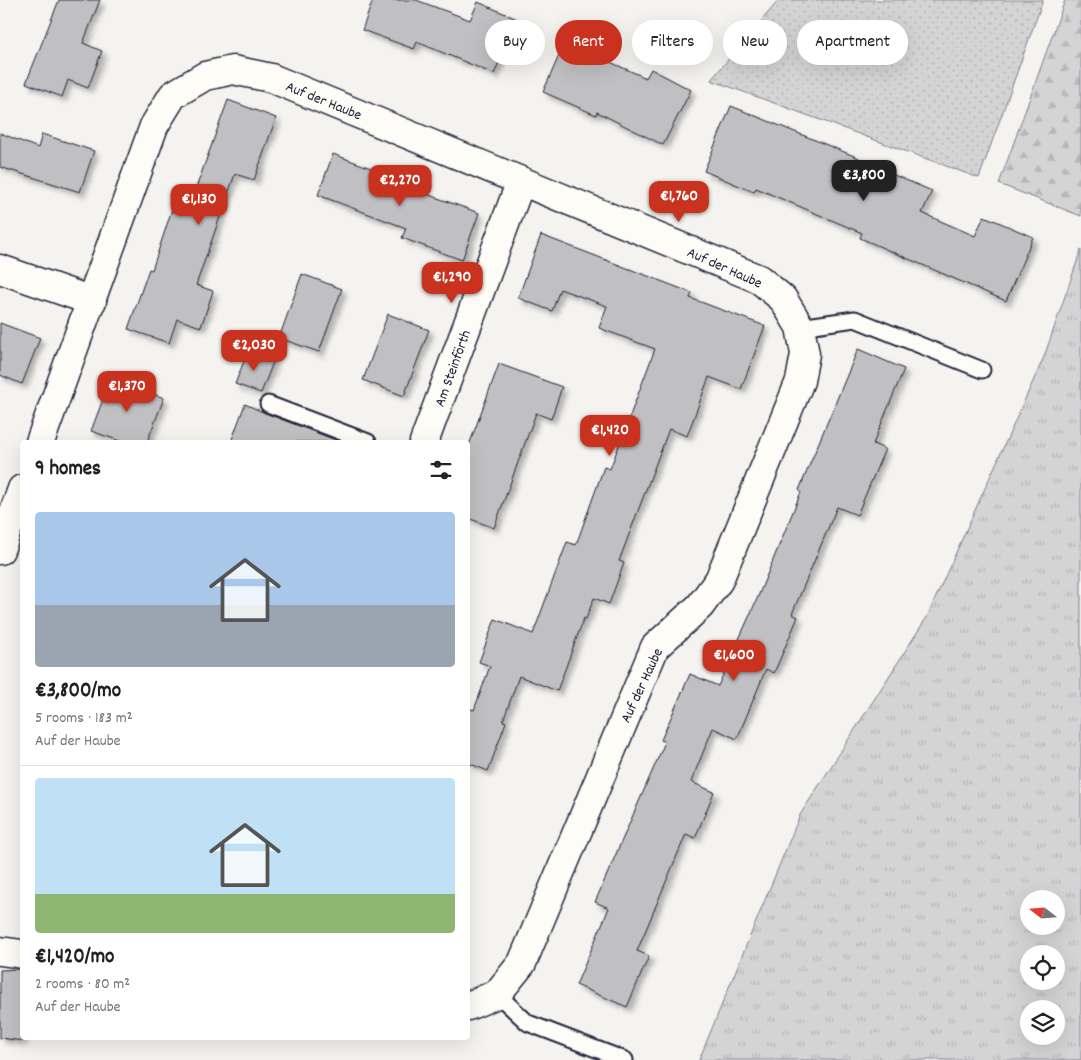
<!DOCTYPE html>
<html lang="en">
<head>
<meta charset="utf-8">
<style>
  body { margin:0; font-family:Dekko,sans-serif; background:#f2f2f2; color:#222; height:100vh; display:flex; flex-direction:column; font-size:19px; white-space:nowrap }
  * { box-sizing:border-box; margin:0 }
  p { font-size:16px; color:#767676 }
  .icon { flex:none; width:28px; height:28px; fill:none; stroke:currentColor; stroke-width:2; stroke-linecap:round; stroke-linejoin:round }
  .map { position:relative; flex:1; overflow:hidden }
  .drawer { position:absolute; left:20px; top:440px; width:450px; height:600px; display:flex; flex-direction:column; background:#fff; border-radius:5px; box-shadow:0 5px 20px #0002 }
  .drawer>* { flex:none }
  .guide { position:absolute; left:485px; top:20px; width:475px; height:45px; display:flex; gap:10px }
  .needle { width:32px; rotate:287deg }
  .fabs { position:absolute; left:1020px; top:890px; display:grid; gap:10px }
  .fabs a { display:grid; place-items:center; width:45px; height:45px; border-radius:50%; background:#fff; box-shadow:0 5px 20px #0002; font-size:25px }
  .price { position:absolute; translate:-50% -42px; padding:0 11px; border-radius:10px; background:#c8321e; color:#fff; font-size:16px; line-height:32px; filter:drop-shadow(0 1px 2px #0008) }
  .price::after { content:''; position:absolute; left:50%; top:30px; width:15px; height:11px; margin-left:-8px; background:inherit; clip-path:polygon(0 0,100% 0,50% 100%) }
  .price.active { background:#222; color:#fff }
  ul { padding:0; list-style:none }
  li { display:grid; align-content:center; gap:10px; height:265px; padding:0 15px }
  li+li { border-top:1px solid #e0e0e0 }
  li span { display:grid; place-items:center; height:155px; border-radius:5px; color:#555 }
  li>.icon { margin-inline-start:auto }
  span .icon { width:90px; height:90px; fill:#fffc; stroke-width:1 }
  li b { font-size:21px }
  h2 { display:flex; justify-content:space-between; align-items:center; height:60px; padding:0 15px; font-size:21px }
  .pill { padding:0 18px; border-radius:22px; background:#fff; box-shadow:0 5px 20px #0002; font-size:18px; line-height:45px }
  .pill.active { background:#c8321e; color:#fff }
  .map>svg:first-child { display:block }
  .grass { fill:url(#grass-tufts); stroke:#7c7b88; fill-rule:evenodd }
  .forest { fill:url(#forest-firs); stroke:#7c7b88 }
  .park { fill:url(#park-dots); stroke:#7c7b88 }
  .building { fill:#c0bfc2; stroke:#22223b; filter:url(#shadow) }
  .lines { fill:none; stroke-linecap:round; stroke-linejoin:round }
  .service-casing { stroke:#22223b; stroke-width:19 }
  .minor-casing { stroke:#22223b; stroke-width:31 }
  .service { stroke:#fdfcf7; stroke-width:15 }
  .minor { stroke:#fdfcf7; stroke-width:28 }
  .labels { text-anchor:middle; stroke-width:5; stroke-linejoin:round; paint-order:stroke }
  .street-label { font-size:15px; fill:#22223b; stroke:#fdfcf7 }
</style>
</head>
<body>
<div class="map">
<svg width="1081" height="1060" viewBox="0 0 1081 1060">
  <defs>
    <pattern id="grass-tufts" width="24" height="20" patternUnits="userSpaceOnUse" patternTransform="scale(1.25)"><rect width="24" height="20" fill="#d5d4d5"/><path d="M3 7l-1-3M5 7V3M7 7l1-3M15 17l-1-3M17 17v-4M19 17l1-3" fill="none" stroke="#b7b6b8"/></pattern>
    <pattern id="forest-firs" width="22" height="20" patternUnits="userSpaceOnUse" patternTransform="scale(1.25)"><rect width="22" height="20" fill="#d5d4d5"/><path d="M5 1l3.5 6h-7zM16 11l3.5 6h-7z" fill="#b7b6b8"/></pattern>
    <pattern id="park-dots" width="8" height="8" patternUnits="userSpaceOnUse" patternTransform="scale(1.25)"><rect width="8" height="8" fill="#d5d4d5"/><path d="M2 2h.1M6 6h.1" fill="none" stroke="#b7b6b8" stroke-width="1.8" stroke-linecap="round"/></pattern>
    <filter id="shadow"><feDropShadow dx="4.5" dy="4.5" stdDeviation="2.5" flood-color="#0004"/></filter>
  </defs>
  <rect width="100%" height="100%" fill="#f4f3ef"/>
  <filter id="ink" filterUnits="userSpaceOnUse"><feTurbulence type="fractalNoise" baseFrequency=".02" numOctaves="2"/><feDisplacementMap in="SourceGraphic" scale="10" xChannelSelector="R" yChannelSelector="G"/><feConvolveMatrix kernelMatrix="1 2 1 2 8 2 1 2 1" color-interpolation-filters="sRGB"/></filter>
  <g filter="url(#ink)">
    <!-- grass -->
    <path class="grass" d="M1081,250V1060H699L800,815L927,617L1044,357ZM1029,899H1056V926H1029ZM1029,954H1056V981H1029ZM1029,1009H1056V1036H1029Z"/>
    <!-- forest -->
    <path class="forest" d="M1065,0H1081V216L999,184Z"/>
    <!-- park -->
    <path class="park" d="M779,0H1043L979,178L711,80Z"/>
    <!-- building -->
    <g class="building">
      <path d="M59,0H100L83,43L102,51L88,88L68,80L62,97L26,83Z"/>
      <path d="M373,0H416L470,20L478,2L517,19L494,74L417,42L414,49L362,30Z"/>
      <path d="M565,42L646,78L651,69L691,90L663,145L597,112L596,115L543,92Z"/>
      <path d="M228,100L276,118L254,180L235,174L196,285L213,291L201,327L177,319L169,343L128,329L149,269L152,270L178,191L193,196Z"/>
      <path d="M731,106L859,158L858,160L932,191L922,213L975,236L984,216L1033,237L1006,301L860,238L862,233L756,188L754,192L704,171Z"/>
      <path d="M0,133L38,148L42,134L94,151L80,192L0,167Z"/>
      <path d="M333,154L390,175L388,180L479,213L462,260L402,238L406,228L318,195Z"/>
      <path d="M541,235L692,293L690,298L765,326L741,389L709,377L687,436L669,429L619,561L624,563L609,604L594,598L586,619L584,618L557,691L519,676L503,721L506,722L488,771L468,763V708L474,710L490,666L479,662L495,619L533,634L567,542L576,545L604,467L610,469L655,349L599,328L607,306L560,289L552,311L518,298Z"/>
      <path d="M302,274L342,289L319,352L279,338Z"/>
      <path d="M388,314L429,330L404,396L363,380Z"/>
      <path d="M0,323L40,338L22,384L0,375Z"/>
      <path d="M858,349L904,369L873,444L885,449L857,515L837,507L792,614L798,617L774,673L766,669L737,739L713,728L691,782L714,792L695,838L686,834L637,951L649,956L627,1007L576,985L609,908L595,902L665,742L661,740L690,674L718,686L757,599L801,492L799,490Z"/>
      <path d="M248,351L274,360L261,393L235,384Z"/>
      <path d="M499,364L562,387L551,419L536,413L494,528L468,518V448Z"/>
      <path d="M111,378L164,398L147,442H123L91,431Z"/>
      <path d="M245,404L265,413L341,442H231Z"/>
      <path d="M20,969H22L23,1041L0,1038V970Z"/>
    </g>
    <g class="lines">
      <defs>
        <g id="service">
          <path d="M800,327L855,319L982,370"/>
          <path d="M268,404L368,442"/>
          <path d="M497,994L528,1023L625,1060"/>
        </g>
        <g id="minor">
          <path d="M0,269L92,301"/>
          <path d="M40,442L154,126L173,95L205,76L233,70L271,78L759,279L783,299L800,327L805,354L800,381L719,580L700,606L655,647L522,963L497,994L468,1006"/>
          <path d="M424,442L521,181"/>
          <path d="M0,550L22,489"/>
          <path d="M0,951L22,954"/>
        </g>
      </defs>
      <!-- service casing -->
      <use href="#service" class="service-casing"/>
      <!-- minor casing -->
      <use href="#minor" class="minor-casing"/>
      <!-- service -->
      <use href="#service" class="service"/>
      <!-- minor -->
      <use href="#minor" class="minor"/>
    </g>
  </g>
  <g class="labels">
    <!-- street labels -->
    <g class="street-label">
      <text transform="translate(324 100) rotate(22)" y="5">Auf der Haube</text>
      <text transform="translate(725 267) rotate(24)" y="5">Auf der Haube</text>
      <text transform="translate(452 368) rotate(-70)" y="5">Am Steinförth</text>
      <text transform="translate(641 685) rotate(-65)" y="5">Auf der Haube</text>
    </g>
  </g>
</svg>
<div class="fabs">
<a><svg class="needle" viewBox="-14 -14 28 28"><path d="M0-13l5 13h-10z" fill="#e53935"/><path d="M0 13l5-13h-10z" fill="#767676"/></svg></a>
<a><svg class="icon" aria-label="locate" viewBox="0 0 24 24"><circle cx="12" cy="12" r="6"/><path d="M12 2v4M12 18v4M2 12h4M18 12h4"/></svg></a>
<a><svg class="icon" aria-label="layers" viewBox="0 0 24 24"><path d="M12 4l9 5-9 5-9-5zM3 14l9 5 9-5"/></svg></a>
</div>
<b class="price active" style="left:864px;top:202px">€3,800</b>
<b class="price" style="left:400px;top:207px">€2,270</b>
<b class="price" style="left:679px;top:223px">€1,760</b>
<b class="price" style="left:199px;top:226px">€1,130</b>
<b class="price" style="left:452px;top:304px">€1,290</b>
<b class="price" style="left:254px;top:372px">€2,030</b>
<b class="price" style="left:127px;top:413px">€1,370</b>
<b class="price" style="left:610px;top:457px">€1,420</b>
<b class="price" style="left:734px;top:682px">€1,600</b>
<div class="guide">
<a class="pill">Buy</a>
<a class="pill active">Rent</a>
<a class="pill">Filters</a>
<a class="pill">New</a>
<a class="pill">Apartment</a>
</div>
<section class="drawer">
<h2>9 homes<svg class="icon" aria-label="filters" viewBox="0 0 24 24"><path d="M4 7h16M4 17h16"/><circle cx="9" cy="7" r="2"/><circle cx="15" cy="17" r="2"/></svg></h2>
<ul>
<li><span style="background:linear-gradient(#a9c7e8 60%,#9aa5b1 0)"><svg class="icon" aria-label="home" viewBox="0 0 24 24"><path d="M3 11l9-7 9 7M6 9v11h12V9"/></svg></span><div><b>€3,800/mo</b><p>5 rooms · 183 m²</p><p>Auf der Haube</p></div></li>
<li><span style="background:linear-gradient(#bfe0f5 75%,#8fb573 0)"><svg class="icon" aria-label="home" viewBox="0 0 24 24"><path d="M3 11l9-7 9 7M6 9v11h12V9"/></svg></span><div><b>€1,420/mo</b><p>2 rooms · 80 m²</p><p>Auf der Haube</p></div></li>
</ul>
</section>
</div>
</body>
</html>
